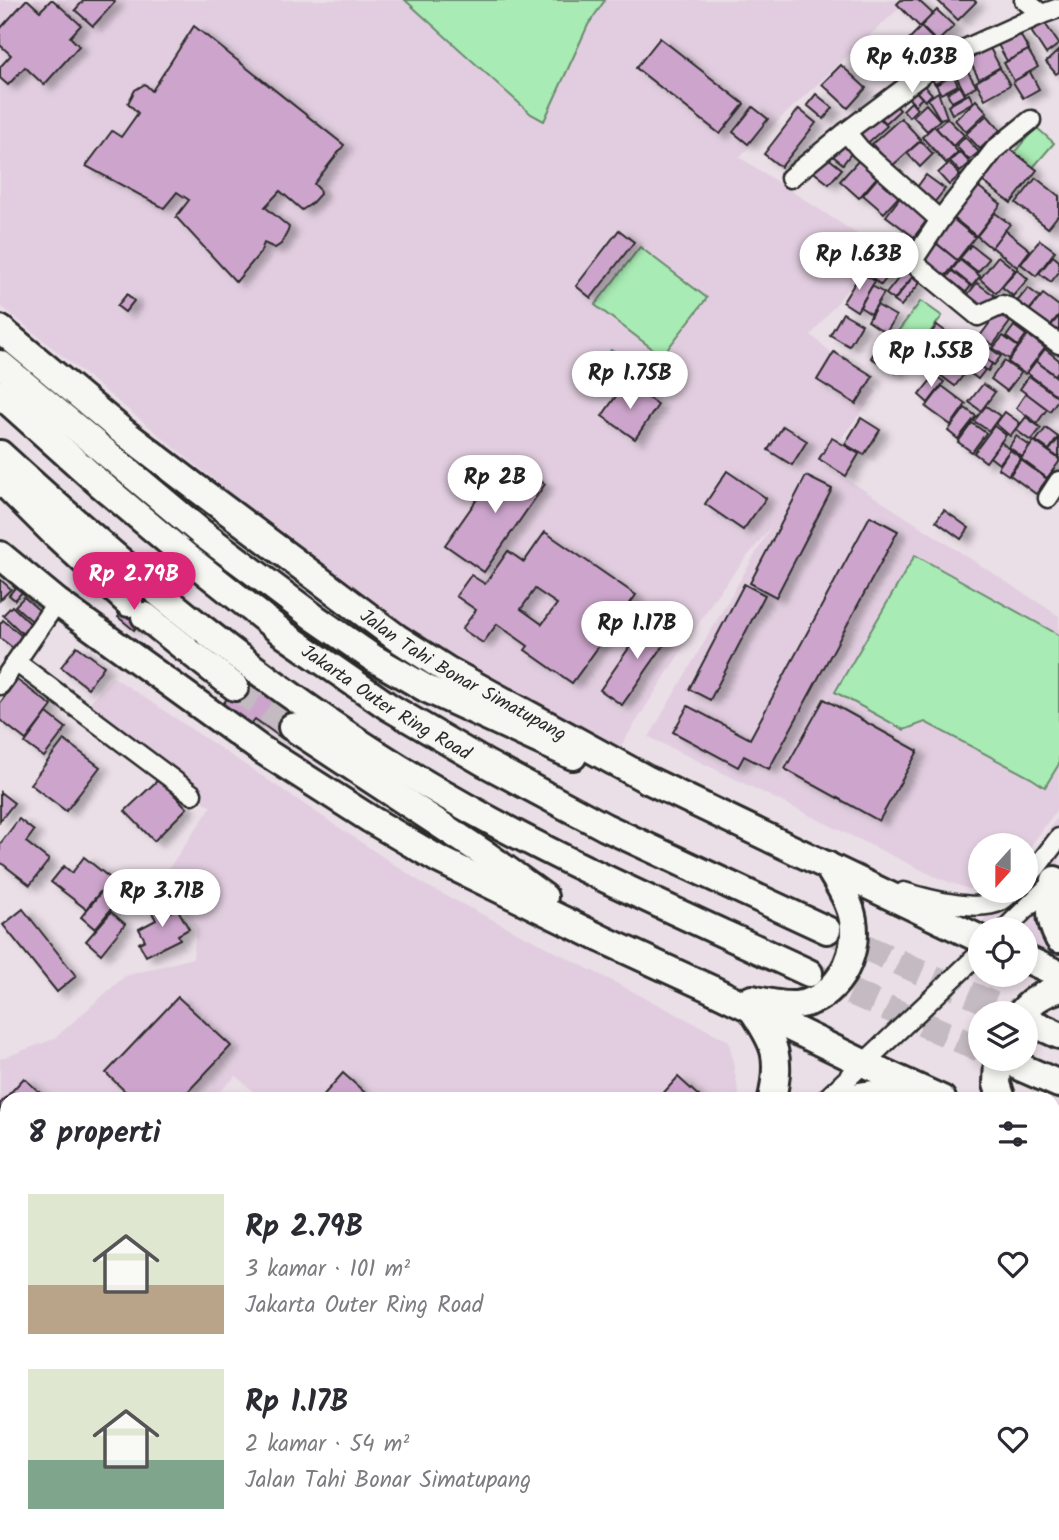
<!DOCTYPE html>
<html lang="id">
<head>
<meta charset="utf-8">
<style>
  body { margin:0; font-family:Kalam,sans-serif; background:#f2f2f3; color:#2b2b33; height:100vh; display:flex; flex-direction:column; font-size:26px; white-space:nowrap }
  * { box-sizing:border-box; margin:0 }
  p { font-size:23px; color:#7c7c81 }
  .icon { flex:none; width:38px; height:38px; fill:none; stroke:currentColor; stroke-width:2; stroke-linecap:round; stroke-linejoin:round }
  .map { position:relative; flex:1; overflow:hidden }
  .sheet { position:absolute; left:0px; top:1092px; width:1060px; height:448px; display:flex; flex-direction:column; background:#fff; border-radius:21px 21px 0 0; box-shadow:0 4px 10px #0003 }
  .sheet>* { flex:none }
  .needle { width:46px; rotate:201deg }
  .buttons { position:absolute; left:968px; top:833px; display:grid; gap:14px }
  .buttons a { display:grid; place-items:center; width:70px; height:70px; border-radius:50%; background:#fff; box-shadow:0 4px 10px #0003; font-size:35px }
  .price { position:absolute; translate:-50% -60px; padding:0 16px; border-radius:24px; background:#fff; color:#222; font-size:23px; line-height:46px; filter:drop-shadow(0 2px 4px #0008) }
  .price::after { content:''; position:absolute; left:50%; top:42px; width:21px; height:16px; margin-left:-10px; background:inherit; clip-path:polygon(0 0,100% 0,50% 100%) }
  .price.current { background:#db2777; color:#fff }
  ul { padding:0; list-style:none }
  li { display:flex; align-items:center; gap:21px; height:175px; padding:0 28px }
  li span { display:grid; place-items:center; flex:none; width:196px; height:140px; border-radius:0px; color:#555 }
  li>.icon { margin-inline-start:auto }
  span .icon { width:84px; height:84px; fill:#fffc; stroke-width:1 }
  li b { font-size:30px }
  h2 { display:flex; justify-content:space-between; align-items:center; height:84px; padding:0 28px; font-size:30px }
  .map>svg:first-child { display:block }
  .built { fill:#e1cddf }
  .green { fill:#a9ebb4; stroke:#6a8b70; stroke-width:2 }
  .water { fill:#8ad2eb; stroke:#648f9e; stroke-width:2 }
  .building { fill:#cda5cc; stroke:#2b2b2b; stroke-width:2; fill-rule:evenodd; filter:url(#shadow) }
  .lines { fill:none; stroke-linecap:round; stroke-linejoin:round }
  .highway-tunnel { stroke:#c4bac1; stroke-width:26; stroke-dasharray:26 13; stroke-linecap:butt }
  .minor-casing { stroke:#2b2b2b; stroke-width:23 }
  .highway-casing { stroke:#2b2b2b; stroke-width:32 }
  .minor { stroke:#f6f6f2; stroke-width:18 }
  .highway { stroke:#f6f6f2; stroke-width:26 }
  .labels { text-anchor:middle; stroke-width:6; stroke-linejoin:round; paint-order:stroke }
  .street-label { font-size:19px; fill:#2b2b2b; stroke:#f6f6f2 }
</style>
</head>
<body>
<div class="map">
<svg width="1059" height="1540" viewBox="0 0 1059 1540">
  <defs>
    <filter id="shadow"><feDropShadow dx="8" dy="4.5" stdDeviation="3.5" flood-color="#0004"/></filter>
  </defs>
  <rect width="100%" height="100%" fill="#eadee7"/>
  <filter id="ink" filterUnits="userSpaceOnUse"><feTurbulence type="fractalNoise" baseFrequency=".0143" numOctaves="2"/><feDisplacementMap in="SourceGraphic" scale="14" xChannelSelector="R" yChannelSelector="G"/><feConvolveMatrix kernelMatrix="1 2 1 2 8 2 1 2 1" color-interpolation-filters="sRGB"/></filter>
  <g filter="url(#ink)">
    <!-- built -->
    <g class="built">
      <path d="M0,0H908L739,157L880,249L811,335L877,392L822,463L1059,616V806L1026,853V845H980V886L969,889L938,878L649,737L771,527L718,593L615,755L471,690L0,305Z"/>
      <path d="M112,676L425,885L729,1041L739,1095L738,1099H262L236,1076L212,1099H7V1244L0,1251V1059L54,1039L125,976L193,958L196,929L163,877L211,807L83,711Z"/>
      <path d="M1059,815V957L1026,941V929H999L982,922L1004,891H1026V862Z"/>
      <path d="M376,1533H864L876,1540H385Z"/>
    </g>
    <!-- green -->
    <g class="green">
      <path d="M405,0H605L588,25L544,121L531,114Z"/>
      <path d="M1036,127L1054,143L1030,171L1012,155Z"/>
      <path d="M640,247L707,298L662,356L595,305Z"/>
      <path d="M921,301L942,316L916,351L895,335Z"/>
      <path d="M915,555L1059,635V764L1045,787L1031,778L925,722L904,730L835,692Z"/>
      <path d="M725,1533H767L776,1538L775,1540H721Z"/>
    </g>
    <!-- water -->
    <path class="water" d="M611,350L659,384L649,398L625,381L617,392L593,376Z"/>
    <!-- building -->
    <g class="building">
      <path d="M26,0H28L40,11L51,0H53L81,25L70,37L79,46L44,85L25,67L8,85L0,78V67L11,55L0,45V29Z"/>
      <path d="M84,0H113L115,2L93,26L75,10Z"/>
      <path d="M901,0H918L933,14L920,27L897,4Z"/>
      <path d="M937,0H974L976,2L958,20Z"/>
      <path d="M937,10L954,26L937,42L921,26Z"/>
      <path d="M1044,22L1059,44L1046,54L1031,31Z"/>
      <path d="M194,26L344,145L314,184L319,189L320,194L311,204L302,210L280,191L265,207L289,227L288,231L281,244L275,248L264,243L260,253L236,282L176,217L189,200L177,192L164,208L86,166L112,131L121,137L138,113L128,103L135,90L145,84L152,91Z"/>
      <path d="M921,27L933,39L915,57L903,45Z"/>
      <path d="M1018,31L1029,50L1007,61L997,43Z"/>
      <path d="M660,38L744,104L720,134L636,68Z"/>
      <path d="M990,48L1000,67L979,79L969,60Z"/>
      <path d="M1028,50L1038,67L1014,81L1004,63Z"/>
      <path d="M1059,50V72L1056,74L1046,62Z"/>
      <path d="M841,65L866,88L848,108L822,84Z"/>
      <path d="M945,66L951,75L935,84L929,75Z"/>
      <path d="M1000,68L1010,85L985,99L976,82Z"/>
      <path d="M967,70L976,86L965,93L956,76Z"/>
      <path d="M1030,72L1039,89L1023,98L1013,82Z"/>
      <path d="M953,75L958,85L941,94L936,85Z"/>
      <path d="M918,79L932,94L925,101L911,86Z"/>
      <path d="M910,85L922,98L915,105L903,92Z"/>
      <path d="M960,86L965,95L952,102L947,93Z"/>
      <path d="M938,92L947,117L940,119L928,99Z"/>
      <path d="M816,94L833,108L824,119L807,105Z"/>
      <path d="M969,94L973,102L952,114L948,106Z"/>
      <path d="M891,100L900,110L886,123L876,113Z"/>
      <path d="M976,100L987,112L966,132L955,120Z"/>
      <path d="M911,102L917,109L909,117L903,110Z"/>
      <path d="M926,104L940,120L927,131L913,116Z"/>
      <path d="M753,107L768,119L748,144L733,132Z"/>
      <path d="M799,109L816,123L781,167L764,154Z"/>
      <path d="M876,114L887,126L863,147L852,136Z"/>
      <path d="M987,115L1000,130L980,149L966,134Z"/>
      <path d="M901,118L921,140L892,166L872,144Z"/>
      <path d="M947,118L964,135L953,146L936,128Z"/>
      <path d="M934,126L958,152L946,163L922,137Z"/>
      <path d="M965,137L979,152L969,160L956,146Z"/>
      <path d="M921,141L933,154L920,167L907,153Z"/>
      <path d="M838,142L852,152L843,164L829,153Z"/>
      <path d="M1009,148L1037,170L1011,203L982,181Z"/>
      <path d="M960,152L970,163L960,172L950,161Z"/>
      <path d="M823,154L842,169L829,184L810,169Z"/>
      <path d="M859,160L878,176L859,198L840,181Z"/>
      <path d="M949,163L960,175L949,185L938,173Z"/>
      <path d="M881,174L902,193L884,213L863,195Z"/>
      <path d="M926,175L945,189L933,204L915,190Z"/>
      <path d="M1036,178L1059,196V214L1048,228L1016,203Z"/>
      <path d="M975,184L1001,204L976,236L950,215Z"/>
      <path d="M902,195L930,216L914,237L886,216Z"/>
      <path d="M995,213L1010,224L991,248L977,236Z"/>
      <path d="M953,219L975,237L957,260L935,242Z"/>
      <path d="M619,230L634,242L591,298L576,286Z"/>
      <path d="M1005,230L1030,250L1017,267L992,247Z"/>
      <path d="M932,240L958,261L943,279L918,258Z"/>
      <path d="M1040,240L1055,251L1036,276L1021,264Z"/>
      <path d="M971,245L989,259L978,272L960,258Z"/>
      <path d="M998,256L1015,270L996,293L980,279Z"/>
      <path d="M1053,256L1059,261V272L1051,282L1039,273Z"/>
      <path d="M960,260L980,276L972,286L952,270Z"/>
      <path d="M885,263L893,270L881,285L873,279Z"/>
      <path d="M1017,269L1028,279L1013,296L1002,287Z"/>
      <path d="M905,270L913,276L894,300L886,294Z"/>
      <path d="M952,271L971,286L962,297L943,282Z"/>
      <path d="M861,273L875,281L857,311L843,302Z"/>
      <path d="M913,277L920,283L901,306L894,301Z"/>
      <path d="M977,283L995,296L982,312L965,298Z"/>
      <path d="M872,286L884,293L871,314L860,307Z"/>
      <path d="M1028,288L1040,297L1027,313L1015,304Z"/>
      <path d="M127,294L134,301L125,312L117,306Z"/>
      <path d="M1043,294L1059,306V315L1049,327L1029,311Z"/>
      <path d="M877,305L896,316L886,333L868,321Z"/>
      <path d="M843,313L862,324L849,346L830,335Z"/>
      <path d="M997,313L1010,322L993,345L980,336Z"/>
      <path d="M1059,316V337L1048,329Z"/>
      <path d="M937,325L957,340L938,366L918,351Z"/>
      <path d="M1014,326L1026,335L1018,346L1006,337Z"/>
      <path d="M1028,335L1045,348L1025,374L1008,362Z"/>
      <path d="M1003,336L1018,347L1009,359L993,348Z"/>
      <path d="M883,338L908,354L896,373L871,358Z"/>
      <path d="M961,342L977,353L964,370L949,358Z"/>
      <path d="M984,344L1001,356L994,365L978,353Z"/>
      <path d="M1045,349L1059,360V370L1055,375L1036,361Z"/>
      <path d="M834,352L873,376L856,404L817,380Z"/>
      <path d="M978,353L992,364L988,371L973,360Z"/>
      <path d="M946,358L965,373L955,386L936,372Z"/>
      <path d="M973,361L985,370L978,379L966,370Z"/>
      <path d="M1004,361L1021,373L1007,391L991,379Z"/>
      <path d="M1036,361L1059,379V392L1056,395L1027,373Z"/>
      <path d="M935,375L944,382L928,403L919,395Z"/>
      <path d="M1029,376L1059,398L1050,411L1020,389Z"/>
      <path d="M626,382L658,405L635,439L602,416Z"/>
      <path d="M983,384L995,392L981,411L969,402Z"/>
      <path d="M942,386L966,404L951,425L926,407Z"/>
      <path d="M1026,393L1047,409L1037,423L1016,408Z"/>
      <path d="M986,406L1000,416L989,431L974,421Z"/>
      <path d="M965,408L976,416L958,439L948,431Z"/>
      <path d="M1005,412L1020,423L1010,436L996,424Z"/>
      <path d="M1026,417L1041,428L1031,441L1016,430Z"/>
      <path d="M861,418L880,430L864,455L845,444Z"/>
      <path d="M972,423L986,433L972,452L958,442Z"/>
      <path d="M783,426L807,441L792,465L768,450Z"/>
      <path d="M994,426L1006,435L986,462L974,453Z"/>
      <path d="M1046,428L1058,437L1049,450L1036,441Z"/>
      <path d="M1016,436L1030,446L1022,457L1009,447Z"/>
      <path d="M832,438L859,454L846,476L819,459Z"/>
      <path d="M1059,438V458L1049,451Z"/>
      <path d="M1034,441L1059,459V462L1047,478L1021,459Z"/>
      <path d="M1001,442L1010,450L999,464L990,457Z"/>
      <path d="M1010,450L1021,458L1008,475L998,468Z"/>
      <path d="M506,458L545,484L484,572L445,545Z"/>
      <path d="M1021,460L1047,479L1036,494L1010,475Z"/>
      <path d="M727,471L766,498L743,530L705,504Z"/>
      <path d="M806,476L832,489L776,597L750,583Z"/>
      <path d="M944,510L969,528L961,539L936,521Z"/>
      <path d="M870,516L898,531L769,769L744,756L738,767L673,732L688,706L750,739Z"/>
      <path d="M545,532L636,595L572,683L525,650L528,646L497,624L483,643L462,629L476,610L456,596L471,575L485,584L508,551L524,562ZM535,589L557,604L542,624L521,609Z"/>
      <path d="M0,579L11,589L0,600Z"/>
      <path d="M18,584L24,590L15,600L9,595Z"/>
      <path d="M744,584L765,595L710,700L689,689Z"/>
      <path d="M135,595L151,608L134,630L118,617Z"/>
      <path d="M24,597L41,612L32,621L15,606Z"/>
      <path d="M12,606L35,628L26,637L3,615Z"/>
      <path d="M651,616L673,632L622,705L600,690Z"/>
      <path d="M3,620L23,637L13,648L0,638V624Z"/>
      <path d="M77,646L104,666L88,688L61,667Z"/>
      <path d="M242,678L270,698L272,695L300,716L283,739L255,719L251,724L223,704Z"/>
      <path d="M17,680L52,706L26,740L0,720V703Z"/>
      <path d="M824,699L918,751L879,821L785,769Z"/>
      <path d="M47,713L66,728L44,757L25,743Z"/>
      <path d="M64,740L100,767L66,811L30,784Z"/>
      <path d="M159,779L187,808L154,841L125,811Z"/>
      <path d="M0,792L14,803L0,821Z"/>
      <path d="M19,819L34,831L26,842L49,860L30,885L0,862V844Z"/>
      <path d="M84,857L111,879L86,909L51,882L64,866L72,873Z"/>
      <path d="M114,876L129,887L95,929L81,917Z"/>
      <path d="M164,886L170,896L155,904L149,894Z"/>
      <path d="M163,902L169,913L177,908L189,929L178,935L180,939L146,956L139,943L145,940L139,929L156,920L150,909Z"/>
      <path d="M23,909L76,976L57,992L3,925Z"/>
      <path d="M111,912L125,924L101,954L86,941Z"/>
      <path d="M178,997L231,1046L181,1099H133L106,1073Z"/>
      <path d="M343,1073L372,1099H320Z"/>
      <path d="M678,1077L702,1099H658Z"/>
      <path d="M24,1078L47,1099H7V1144L0,1137V1104Z"/>
      <path d="M0,1167L7,1173V1194L0,1201Z"/>
      <path d="M0,1205L7,1212V1220L0,1228Z"/>
      <path d="M1054,1206L1059,1209V1244L1054,1252Z"/>
      <path d="M0,1379L7,1387V1417L0,1409Z"/>
      <path d="M0,1461L7,1467V1472L0,1480Z"/>
      <path d="M1054,1512L1059,1515V1532L1055,1540H1051L1037,1533H1054Z"/>
      <path d="M7,1520V1533H65L59,1540H4L0,1537V1528Z"/>
      <path d="M137,1533H181L176,1540H146Z"/>
      <path d="M238,1533H264L272,1540H246Z"/>
      <path d="M322,1533H328L336,1540H316Z"/>
      <path d="M531,1533H588L597,1540H537L529,1535Z"/>
      <path d="M608,1533H660L665,1537L663,1540H617Z"/>
      <path d="M784,1533H846L857,1540H780Z"/>
      <path d="M906,1533H936L932,1540H920Z"/>
      <path d="M983,1533H998L1006,1537L1005,1540H979Z"/>
    </g>
    <g class="lines">
      <!-- highway-tunnel -->
      <g class="highway-tunnel">
        <path d="M235,687L292,727"/>
        <path d="M827,930L1012,1013"/>
        <path d="M815,976L980,1049"/>
      </g>
      <defs>
        <g id="minor">
          <path d="M1024,0L1042,14"/>
          <path d="M1031,120L995,149L940,220L914,259L915,264L978,316L1002,305L1008,307L1059,344"/>
          <path d="M846,132L860,149L940,220"/>
          <path d="M790,178L846,132L943,59L1042,14L1059,8"/>
          <path d="M1048,498L1059,481"/>
          <path d="M16,662L192,794"/>
          <path d="M0,685L57,602"/>
          <path d="M1026,879L1035,869L1059,838"/>
          <path d="M904,892C927,899 978,913 1001,901C1005,899 1010,894 1013,891"/>
          <path d="M1005,929L1055,880"/>
          <path d="M826,1099L980,953"/>
          <path d="M0,1357L7,1365"/>
          <path d="M1054,1500L1059,1503"/>
          <path d="M92,1540L100,1536L112,1540"/>
          <path d="M359,1540L366,1533"/>
          <path d="M952,1540L956,1533"/>
        </g>
        <g id="highway">
          <path id="s1" d="M0,329L121,430L194,486L397,638L447,670L646,779L980,939"/>
          <path d="M0,364L203,534L315,618L373,658L427,689L573,756"/>
          <path id="s2" d="M0,394L98,482L188,558L285,635L389,707L485,763L605,827L827,930"/>
          <path d="M0,454C131,574 268,690 421,781C544,855 678,912 809,973"/>
          <path d="M0,479L54,533L129,603"/>
          <path d="M0,555L57,602L259,748L370,819L438,859L602,939L711,989L863,1063L942,1099"/>
          <path d="M145,616L185,648"/>
          <path d="M194,655L235,687"/>
          <path d="M292,727L485,854L544,897"/>
          <path d="M1055,880C1051,904 1047,917 1059,939"/>
          <path d="M1026,959L1059,974"/>
          <path d="M752,999C766,1002 781,1006 796,1005C836,1000 859,958 853,920C850,901 837,882 827,865"/>
          <path d="M752,1009C776,1045 781,1056 772,1099"/>
          <path d="M1021,1013C1030,1002 1045,992 1059,989"/>
          <path d="M1037,1025L1059,1035"/>
          <path d="M998,1059L997,1084L1002,1099"/>
          <path d="M1020,1067L1059,1084"/>
          <path d="M844,1099C871,1093 889,1092 917,1096"/>
          <path d="M1054,1150L1059,1152"/>
        </g>
      </defs>
      <!-- minor casing -->
      <use href="#minor" class="minor-casing"/>
      <!-- highway casing -->
      <use href="#highway" class="highway-casing"/>
      <!-- minor -->
      <use href="#minor" class="minor"/>
      <!-- highway -->
      <use href="#highway" class="highway"/>
    </g>
  </g>
  <g class="labels">
    <!-- street labels -->
    <g class="street-label">
      <text dy="7" stroke="none"><textPath href="#s1" startOffset="579">Jalan Tahi Bonar Simatupang</textPath></text>
      <text dy="7" stroke="none"><textPath href="#s2" startOffset="495">Jakarta Outer Ring Road</textPath></text>
    </g>
  </g>
</svg>
<div class="buttons">
<a><svg class="needle" viewBox="-14 -14 28 28"><path d="M0-13l5 13h-10z" fill="#e53935"/><path d="M0 13l5-13h-10z" fill="#7c7c81"/></svg></a>
<a><svg class="icon" aria-label="locate" viewBox="0 0 24 24"><circle cx="12" cy="12" r="6"/><path d="M12 2v4M12 18v4M2 12h4M18 12h4"/></svg></a>
<a><svg class="icon" aria-label="layers" viewBox="0 0 24 24"><path d="M12 4l9 5-9 5-9-5zM3 14l9 5 9-5"/></svg></a>
</div>
<b class="price" style="left:912px;top:95px">Rp 4.03B</b>
<b class="price" style="left:859px;top:292px">Rp 1.63B</b>
<b class="price" style="left:931px;top:389px">Rp 1.55B</b>
<b class="price" style="left:630px;top:411px">Rp 1.75B</b>
<b class="price" style="left:495px;top:515px">Rp 2B</b>
<b class="price current" style="left:134px;top:612px">Rp 2.79B</b>
<b class="price" style="left:637px;top:661px">Rp 1.17B</b>
<b class="price" style="left:162px;top:929px">Rp 3.71B</b>
<section class="sheet">
<h2>8 properti<svg class="icon" aria-label="filters" viewBox="0 0 24 24"><path d="M4 7h16M4 17h16"/><circle cx="9" cy="7" r="2"/><circle cx="15" cy="17" r="2"/></svg></h2>
<ul>
<li><span style="background:linear-gradient(#dfe7d0 65%,#b9a48a 0)"><svg class="icon" aria-label="home" viewBox="0 0 24 24"><path d="M3 11l9-7 9 7M6 9v11h12V9"/></svg></span><div><b>Rp 2.79B</b><p>3 kamar · 101 m²</p><p>Jakarta Outer Ring Road</p></div><svg class="icon" aria-label="heart" viewBox="0 0 24 24"><path d="M12 20l-8-8c-3-5 5-10 8-4 3-6 11-1 8 4z"/></svg></li>
<li><span style="background:linear-gradient(#dfe7d0 65%,#7fa58c 0)"><svg class="icon" aria-label="home" viewBox="0 0 24 24"><path d="M3 11l9-7 9 7M6 9v11h12V9"/></svg></span><div><b>Rp 1.17B</b><p>2 kamar · 54 m²</p><p>Jalan Tahi Bonar Simatupang</p></div><svg class="icon" aria-label="heart" viewBox="0 0 24 24"><path d="M12 20l-8-8c-3-5 5-10 8-4 3-6 11-1 8 4z"/></svg></li>
</ul>
</section>
</div>
</body>
</html>
